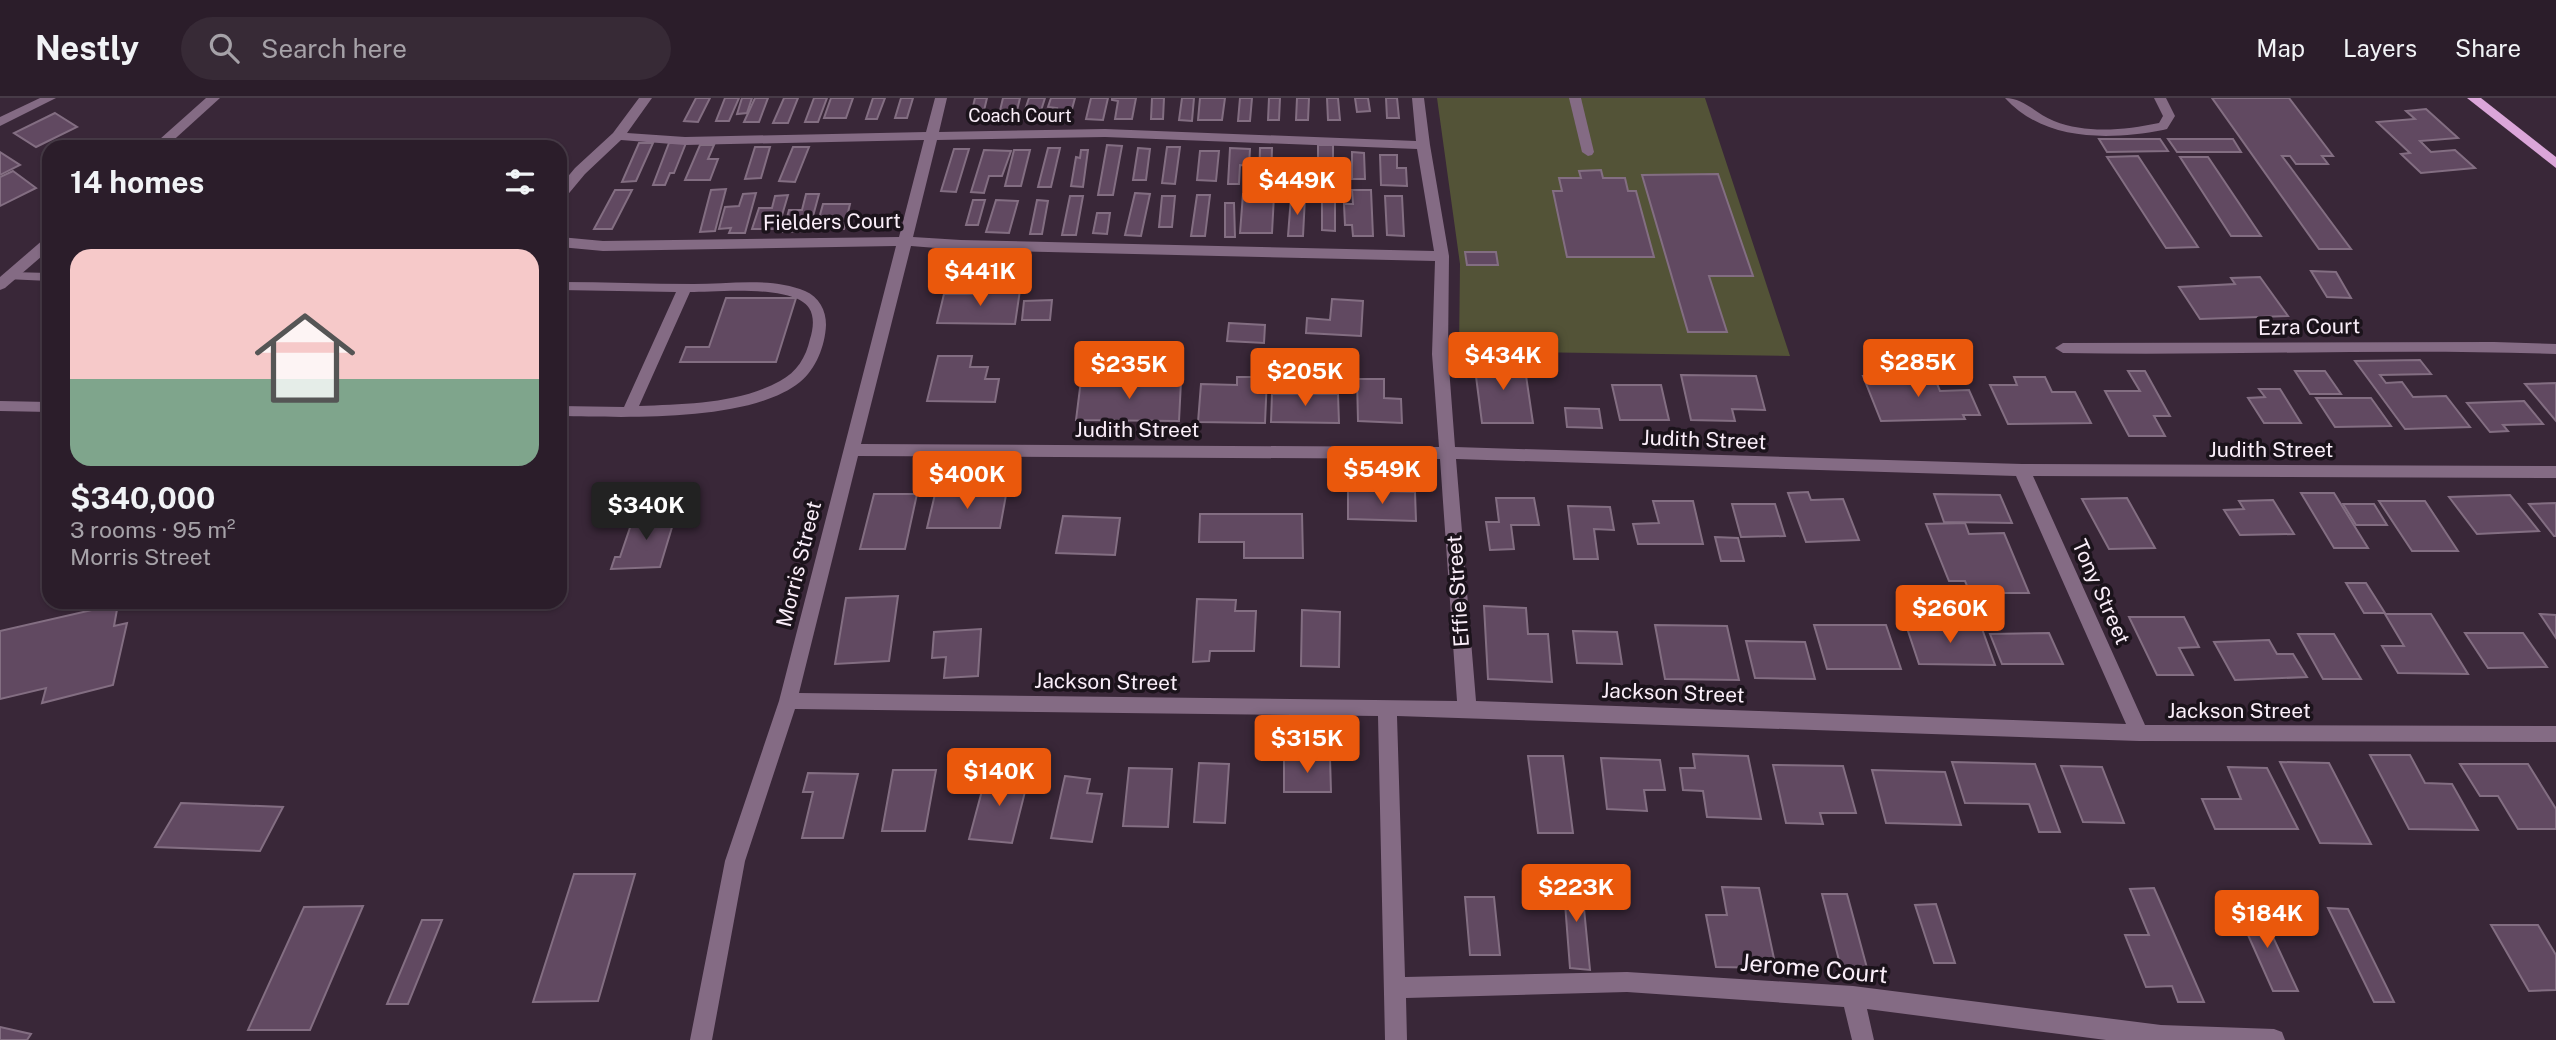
<!DOCTYPE html>
<html lang="en">
<head>
<meta charset="utf-8">
<style>
  body { margin:0; font-family:"Public Sans",sans-serif; background:#372a36; color:#f1f3f6; height:100vh; display:flex; flex-direction:column; font-size:26px; white-space:nowrap }
  * { box-sizing:border-box; margin:0 }
  p { font-size:23px; color:#a6a2a8 }
  .icon { flex:none; width:38px; height:38px; fill:none; stroke:currentColor; stroke-width:2; stroke-linecap:round; stroke-linejoin:round }
  .map { position:relative; flex:1; overflow:hidden }
  .details { position:absolute; left:42px; top:42px; width:525px; height:469px; display:flex; flex-direction:column; background:#2b1d2a; border-radius:21px; box-shadow:0 2px 5px #0004,0 0 0 2px #473b47 }
  .details>* { flex:none }
  .price { position:absolute; translate:-50% -60px; padding:0 16px; border-radius:7px; background:#ea580c; color:#fff; font-size:23px; line-height:46px; filter:drop-shadow(0 2px 4px #0008) }
  .price::after { content:''; position:absolute; left:50%; top:42px; width:21px; height:16px; margin-left:-10px; background:inherit; clip-path:polygon(0 0,100% 0,50% 100%) }
  .price.current { background:#222; color:#fff }
  ul { padding:0; list-style:none }
  li { display:grid; align-content:center; gap:14px; height:371px; padding:0 28px }
  li+li { border-top:2px solid #473b47 }
  li span { display:grid; place-items:center; height:217px; border-radius:21px; color:#555 }
  li>.icon { margin-inline-start:auto }
  span .icon { width:126px; height:126px; fill:#fffc; stroke-width:1 }
  li b { font-size:30px }
  h2 { display:flex; justify-content:space-between; align-items:center; height:84px; padding:0 28px; font-size:30px }
  header { display:flex; align-items:center; gap:42px; box-sizing:border-box; height:98px; padding:0 35px; background:#2b1d2a; border-bottom:2px solid #473b47 }
  header strong { font-size:33px }
  nav { display:flex; gap:38px; margin-inline-start:auto; font-size:24px }
  .search { width:490px; height:63px; background:#372a36; display:flex; align-items:center; gap:18px; box-sizing:border-box; padding:0 24px; border-radius:38px; color:#a6a2a8; font-size:26px }
  .map>svg:first-child { display:block }
  .green { fill:#535337 }
  .building { fill:#614961; stroke:#836e82; stroke-width:2 }
  .lines { fill:none; stroke-linecap:round; stroke-linejoin:round }
  .lane { fill:#846b84; fill-rule:evenodd }
  .street { fill:#846b84; fill-rule:evenodd }
  .primary { fill:#dba6d9; fill-rule:evenodd }
  .labels { text-anchor:middle; stroke-width:7; stroke-linejoin:round; paint-order:stroke }
  .far-street-label { font-size:18px; fill:#faeef9; stroke:#1b131b }
  .street-label { font-size:21px; fill:#faeef9; stroke:#1b131b }
  .near-street-label { font-size:24px; fill:#faeef9; stroke:#1b131b }
</style>
</head>
<body>
<header>
<strong>Nestly</strong>
<div class="search"><svg class="icon" aria-label="search" viewBox="0 0 24 24"><circle cx="10" cy="10" r="6"/><path d="M15 15l6 6"/></svg>Search here</div>
<nav><a>Map</a><a>Layers</a><a>Share</a></nav>
</header>
<div class="map">
<svg width="2556" height="942" viewBox="0 0 2556 942">
  <rect width="100%" height="100%" fill="#392738"/>
  <!-- green -->
  <path class="green" d="M1437,0H1705L1790,258L1459,253L1460,166Z"/>
  <!-- building -->
  <g class="building">
    <path d="M696,0H710L698,24L684,23Z"/>
    <path d="M725,0H739L729,23H716Z"/>
    <path d="M742,0H752L747,15L737,16Z"/>
    <path d="M755,0H768L759,24H744Z"/>
    <path d="M784,0H798L788,25H773Z"/>
    <path d="M814,0H827L818,24H805Z"/>
    <path d="M831,0H853L846,20H824Z"/>
    <path d="M873,0H885L877,21H866Z"/>
    <path d="M901,0H913L907,20H895Z"/>
    <path d="M975,0H987L982,21H970Z"/>
    <path d="M1003,0H1020L1015,21H998Z"/>
    <path d="M1029,0H1045L1038,22L1022,21Z"/>
    <path d="M1051,0H1075L1069,22L1054,21L1057,10L1048,9Z"/>
    <path d="M1091,0H1108L1103,22L1086,21Z"/>
    <path d="M1112,0H1136L1132,21H1115L1118,3L1112,2Z"/>
    <path d="M1152,0H1164L1163,21H1151Z"/>
    <path d="M1182,0H1194L1192,23L1179,22Z"/>
    <path d="M1200,0H1225L1222,22H1198Z"/>
    <path d="M1240,0H1252L1250,23H1238Z"/>
    <path d="M1269,0H1280L1279,22H1268Z"/>
    <path d="M1297,0H1309L1308,22H1296Z"/>
    <path d="M1327,0H1338L1340,22H1328Z"/>
    <path d="M1355,0H1368L1370,13L1357,14Z"/>
    <path d="M1386,0H1397L1399,20H1387Z"/>
    <path d="M2212,0H2289L2333,58H2322L2328,66H2296L2290,58H2282L2351,151H2319Z"/>
    <path d="M2426,11L2458,40L2420,43L2431,54L2455,52L2475,70L2421,75L2401,56L2410,55L2377,24L2415,21L2406,13Z"/>
    <path d="M55,15L77,29L36,49L14,35Z"/>
    <path d="M2099,41H2160L2168,53L2107,54Z"/>
    <path d="M2168,41H2233L2241,54H2177Z"/>
    <path d="M639,45H653L636,83L622,84Z"/>
    <path d="M669,45H686L674,75H670L665,87H653Z"/>
    <path d="M700,47H714L708,61H718L710,82H685Z"/>
    <path d="M1107,47L1122,48L1113,97H1098Z"/>
    <rect x="1318" y="47" width="15" height="38"/>
    <path d="M755,49H770L761,80L745,81Z"/>
    <path d="M793,49H809L795,84L779,83Z"/>
    <path d="M1167,49H1180L1175,86L1162,85Z"/>
    <path d="M1048,50H1060L1051,89H1038Z"/>
    <path d="M1138,50L1150,51L1146,82H1133Z"/>
    <path d="M1230,50L1250,51L1249,68L1240,67L1239,86H1228Z"/>
    <path d="M1260,50H1272L1271,87H1259Z"/>
    <path d="M954,51H969L956,94L941,93Z"/>
    <path d="M984,52L1011,53L1002,78H989L984,95L971,94Z"/>
    <path d="M1014,52H1030L1021,88H1005Z"/>
    <path d="M1081,52H1088L1083,89L1071,88L1076,59L1080,60Z"/>
    <path d="M1200,53H1219L1216,83L1197,82Z"/>
    <path d="M0,54L20,67L0,77Z"/>
    <path d="M1352,54L1364,55L1365,81H1352Z"/>
    <path d="M1380,57H1397V70H1406L1407,88L1381,87Z"/>
    <path d="M2138,58L2198,149L2166,150L2107,59Z"/>
    <path d="M2180,59H2208L2261,138H2231Z"/>
    <path d="M1601,72L1603,80H1625L1628,93H1636L1654,159H1567L1553,93H1562L1559,80H1581L1579,73Z"/>
    <path d="M13,73L36,90L0,108V79Z"/>
    <path d="M1718,76L1753,178H1709L1727,234H1688L1642,77Z"/>
    <path d="M726,91L715,133L700,134L711,92Z"/>
    <path d="M615,92H632L612,131H594Z"/>
    <path d="M1352,92H1371L1373,138H1353L1352,127H1345L1344,106H1353Z"/>
    <path d="M756,95L745,135H729L731,130L719,131L725,109L739,108L743,96Z"/>
    <path d="M1135,95L1150,96L1141,138L1125,137Z"/>
    <path d="M806,96H819L809,133L783,134L789,112H802Z"/>
    <path d="M1243,96L1274,97L1272,135H1240Z"/>
    <path d="M788,97L778,131H752L759,110H772L775,98Z"/>
    <path d="M1197,97H1210L1205,138H1191Z"/>
    <path d="M1070,98H1083L1076,137H1062Z"/>
    <path d="M1162,98H1175L1172,129H1159Z"/>
    <path d="M1385,98H1402L1404,138L1387,137Z"/>
    <path d="M1291,99H1305L1303,138H1288Z"/>
    <path d="M1322,99H1335V133L1322,132Z"/>
    <path d="M973,102H985L978,127H966Z"/>
    <path d="M996,102L1018,103L1009,135L986,134Z"/>
    <path d="M1037,102L1048,103L1042,136H1030Z"/>
    <path d="M1225,105H1234L1235,139H1225Z"/>
    <path d="M823,106H850L844,131H816Z"/>
    <path d="M1097,115H1110L1107,136L1093,135Z"/>
    <path d="M1465,154H1496L1498,167H1467Z"/>
    <path d="M2311,173L2336,174L2351,200L2327,199Z"/>
    <path d="M2260,179L2288,218L2200,221L2179,189L2235,186L2231,180Z"/>
    <path d="M980,192H1020L1015,226L937,225L944,196H979Z"/>
    <path d="M726,200H796L776,264H680L686,249H709Z"/>
    <path d="M1332,201L1363,203L1361,238L1306,235L1307,220L1330,222Z"/>
    <path d="M1052,202L1050,222H1022L1024,203Z"/>
    <path d="M1229,225L1265,227L1264,245L1227,243Z"/>
    <path d="M938,258H972L970,269H988L985,281H999L995,304L927,303Z"/>
    <path d="M2420,262L2431,276L2380,277L2386,285L2402,284L2413,299L2446,298L2470,329L2405,331L2355,263Z"/>
    <path d="M1474,263L1524,264L1533,325H1482Z"/>
    <path d="M2128,273H2145L2170,318H2154L2165,338H2129L2105,293H2140Z"/>
    <path d="M2295,273H2325L2341,296H2310Z"/>
    <path d="M1933,276L1940,293L1969,292L1980,317H1963L1965,321L1881,323L1863,278Z"/>
    <path d="M1681,277L1756,278L1765,312L1732,311L1735,323L1691,322Z"/>
    <path d="M1237,279H1267L1265,325L1198,324L1201,286L1237,287Z"/>
    <path d="M2014,279H2045L2052,294H2075L2091,325L2008,326L1990,287H2017Z"/>
    <path d="M1357,281H1384V300L1401,301L1402,325L1358,323Z"/>
    <path d="M1081,282L1181,283L1179,323L1076,322Z"/>
    <path d="M2556,285V323L2525,286Z"/>
    <path d="M1612,287H1661L1669,322H1620Z"/>
    <path d="M2259,291H2280L2301,325H2264L2248,300L2265,299Z"/>
    <path d="M1272,296H1338L1339,325L1271,324Z"/>
    <path d="M2316,300H2371L2391,328L2335,329Z"/>
    <path d="M2524,303L2543,326L2503,327L2508,333L2490,334L2467,305Z"/>
    <path d="M1565,310L1599,311L1602,330L1567,329Z"/>
    <path d="M1348,392L1415,394L1416,423L1348,421Z"/>
    <path d="M1808,394L1811,402L1843,401L1859,442L1806,444L1788,395Z"/>
    <path d="M2301,395H2334L2368,450H2334Z"/>
    <path d="M874,396H917L905,451H860Z"/>
    <path d="M935,396L1006,397L1000,430H927Z"/>
    <path d="M1934,396L2000,397L2012,425L1944,424Z"/>
    <path d="M2510,397L2539,433L2477,436L2449,399Z"/>
    <path d="M1496,400H1534L1539,427H1511L1514,451L1490,452L1486,424H1499Z"/>
    <path d="M2127,400L2155,450L2109,451L2082,401Z"/>
    <path d="M2273,402L2294,436L2240,437L2224,412L2244,411L2239,403Z"/>
    <path d="M1653,403H1693L1703,446H1638L1633,426L1659,425Z"/>
    <path d="M2379,403H2425L2458,453H2412Z"/>
    <path d="M2556,405V438H2554L2529,406Z"/>
    <path d="M1732,406H1775L1785,438L1741,439Z"/>
    <path d="M2343,406H2374L2387,427H2356Z"/>
    <path d="M1568,408L1610,409L1614,432L1594,431L1598,461H1574Z"/>
    <path d="M676,416L660,469L611,471L615,459H620L634,418Z"/>
    <path d="M1200,416H1302L1303,460H1244V444H1199Z"/>
    <path d="M1063,418L1120,420L1115,457L1056,455Z"/>
    <path d="M1965,425L1969,436L2004,435L2029,495H1970L1965,483H1949L1926,426Z"/>
    <path d="M1715,439L1738,440L1744,463H1721Z"/>
    <path d="M2346,485H2366L2385,515H2364Z"/>
    <path d="M898,498L889,563L835,566L846,500Z"/>
    <path d="M1197,501L1236,502L1235,513H1256L1254,553H1210L1209,563L1193,564Z"/>
    <path d="M118,506L114,528L127,525L113,587L42,605L46,590L0,601V533Z"/>
    <path d="M1484,508L1526,510L1528,536H1548L1552,584L1488,581Z"/>
    <path d="M1302,512L1340,514L1339,569L1301,568Z"/>
    <path d="M2385,516H2431L2468,576L2398,575L2382,548H2404Z"/>
    <path d="M2540,516L2556,517V540Z"/>
    <path d="M2129,519H2184L2199,549L2179,550L2193,577H2157Z"/>
    <path d="M1655,527L1727,528L1739,582L1665,581Z"/>
    <path d="M1814,527H1886L1901,571H1827Z"/>
    <path d="M1906,527L1981,528L1995,567L1919,566Z"/>
    <path d="M981,531L978,578L944,580L946,559L932,560L934,534Z"/>
    <path d="M1573,533L1617,534L1622,566L1577,565Z"/>
    <path d="M2049,535L2063,566H2002L1990,536Z"/>
    <path d="M2465,535H2523L2547,569L2488,570Z"/>
    <path d="M2298,536H2334L2361,581H2323Z"/>
    <path d="M2269,542L2277,556H2293L2307,579L2235,582L2214,544Z"/>
    <path d="M1746,543L1805,544L1815,581L1755,580Z"/>
    <path d="M1693,656L1748,658L1761,721L1707,719L1703,693L1683,692L1680,670H1695Z"/>
    <path d="M2370,657H2410L2425,685L2452,686L2478,732L2409,731Z"/>
    <path d="M1528,658H1563L1573,735H1538Z"/>
    <path d="M1284,659L1330,660L1331,694H1284Z"/>
    <path d="M1601,660L1660,662L1665,692H1644L1647,713L1607,711Z"/>
    <path d="M1952,664L2035,666L2060,734H2039L2029,706L1965,705Z"/>
    <path d="M2280,664L2329,665L2371,746L2320,745Z"/>
    <path d="M1199,665L1229,666L1225,725L1194,724Z"/>
    <path d="M2460,666H2528L2556,711V731H2518L2498,698H2480Z"/>
    <path d="M1773,667L1843,668L1856,715H1820L1823,726L1786,725Z"/>
    <path d="M2061,668L2102,669L2124,725L2083,724Z"/>
    <path d="M2228,669L2267,670L2298,731H2215L2202,701H2241Z"/>
    <path d="M1129,670L1172,671L1168,729L1123,728Z"/>
    <path d="M893,672H936L925,733H882Z"/>
    <path d="M1872,672L1945,674L1961,727L1886,725Z"/>
    <path d="M987,674L1029,678L1012,745L969,741Z"/>
    <path d="M808,675L858,676L843,740H802L813,694H803Z"/>
    <path d="M1065,678L1090,681L1087,695L1102,696L1092,744L1051,740Z"/>
    <path d="M181,705L283,709L260,753L155,749Z"/>
    <path d="M574,776H635L598,903L533,904Z"/>
    <path d="M1563,779L1581,780L1590,872L1570,870Z"/>
    <path d="M1722,789L1759,790L1776,870L1716,869L1706,817H1727Z"/>
    <path d="M2154,790L2204,904H2178L2172,888L2146,889L2125,837H2149L2130,791Z"/>
    <path d="M1822,796H1847L1867,870H1841Z"/>
    <path d="M1465,799H1494L1500,857H1470Z"/>
    <path d="M1936,806L1955,865H1934L1915,807Z"/>
    <path d="M363,808L310,932H248L304,809Z"/>
    <path d="M2236,810L2260,811L2298,893H2273Z"/>
    <path d="M2328,810L2348,811L2394,904H2374Z"/>
    <path d="M422,822H442L408,906H387Z"/>
    <path d="M2491,827H2538L2556,857V892L2529,893Z"/>
    <path d="M0,929L31,936L27,942H0Z"/>
  </g>
  <g class="lines">
    <!-- lane -->
    <g class="lane">
      <path d="M1569,0H1581L1594,54L1592,57L1588,58L1582,54Z"/>
      <path d="M2005,0C2024,0 2036,16 2054,23C2087,36 2125,32 2159,25L2163,18L2154,0H2166L2175,18L2167,31L2163,32C2110,42 2045,44 2005,0Z"/>
      <path d="M11,174L49,175V183L6,181L4,178Z"/>
      <path d="M560,184C605,184 649,186 694,186C729,186 771,179 805,193C819,199 826,212 826,227C825,248 816,271 800,284C749,325 624,319 560,318V308L624,309L676,194L560,192ZM690,194C715,194 794,186 809,210C815,219 813,232 810,241C806,259 797,274 780,283C738,306 685,306 639,308Z"/>
      <path d="M0,303L49,304V314L0,313Z"/>
    </g>
    <!-- street -->
    <g class="street">
      <path d="M40,0H56L0,28V19Z"/>
      <path d="M206,0H220L166,49H151Z"/>
      <path d="M639,0H652L627,35L685,39L926,34L935,0H947L939,34L1105,31L1416,43L1412,0H1424L1430,47L1449,158L1448,256L1455,349L2022,366L2556,368V380L2033,378L2145,627L2556,628V644L2139,643L1397,618L1405,879L1627,874L1853,888L2161,927L2274,931L2282,934L2285,942H2106L1867,911L1874,942H1852L1844,909L1627,894L1406,900L1407,942H1385L1378,618L795,611L745,763L712,942H690L725,763L779,603L896,148L603,153L560,149V139L603,143L899,139L924,42L685,47L621,42L585,76L565,100L560,101V88L575,70L613,35ZM1105,39L1417,51L1434,153L961,142L913,139L937,42ZM911,148L961,152L1435,163L1432,256L1439,349L861,346ZM858,358L1440,361L1457,603L799,595ZM1456,361L2016,378L2126,626L1476,603Z"/>
      <path d="M49,139V152L5,190L0,192V179L44,141Z"/>
      <path d="M2494,244L2556,246V256C2392,250 2227,258 2063,255L2055,250L2063,245Z"/>
    </g>
    <!-- primary -->
    <path class="primary" d="M2467,0H2481L2556,59V70Z"/>
  </g>
  <g class="labels">
    <!-- far-street labels -->
    <g class="far-street-label">
      <text x="1020" y="24">Coach Court</text>
    </g>
    <!-- street labels -->
    <g class="street-label">
      <text transform="translate(832 124) rotate(-1)" y="7">Fielders Court</text>
      <text transform="translate(2309 229) rotate(-1)" y="7">Ezra Court</text>
      <text x="1137" y="339">Judith Street</text>
      <text transform="translate(1704 342) rotate(2)" y="7">Judith Street</text>
      <text x="2271" y="359">Judith Street</text>
      <text transform="translate(799 466) rotate(-76)" y="7">Morris Street</text>
      <text transform="translate(1458 493) rotate(-94)" y="7">Effie Street</text>
      <text transform="translate(2101 494) rotate(66)" y="7">Tony Street</text>
      <text transform="translate(1106 584) rotate(1)" y="7">Jackson Street</text>
      <text transform="translate(1673 595) rotate(2)" y="7">Jackson Street</text>
      <text x="2239" y="620">Jackson Street</text>
    </g>
    <!-- near-street labels -->
    <g class="near-street-label">
      <text transform="translate(1814 871) rotate(5)" y="8">Jerome Court</text>
    </g>
  </g>
</svg>
<b class="price" style="left:1297px;top:119px">$449K</b>
<b class="price" style="left:980px;top:210px">$441K</b>
<b class="price" style="left:1503px;top:294px">$434K</b>
<b class="price" style="left:1918px;top:301px">$285K</b>
<b class="price" style="left:1129px;top:303px">$235K</b>
<b class="price" style="left:1305px;top:310px">$205K</b>
<b class="price" style="left:1382px;top:408px">$549K</b>
<b class="price" style="left:967px;top:413px">$400K</b>
<b class="price current" style="left:646px;top:444px">$340K</b>
<b class="price" style="left:1950px;top:547px">$260K</b>
<b class="price" style="left:1307px;top:677px">$315K</b>
<b class="price" style="left:999px;top:710px">$140K</b>
<b class="price" style="left:1576px;top:826px">$223K</b>
<b class="price" style="left:2267px;top:852px">$184K</b>
<section class="details">
<h2>14 homes<svg class="icon" aria-label="filters" viewBox="0 0 24 24"><path d="M4 7h16M4 17h16"/><circle cx="9" cy="7" r="2"/><circle cx="15" cy="17" r="2"/></svg></h2>
<ul>
<li><span style="background:linear-gradient(#f6c9c9 60%,#7fa58c 0)"><svg class="icon" aria-label="home" viewBox="0 0 24 24"><path d="M3 11l9-7 9 7M6 9v11h12V9"/></svg></span><div><b>$340,000</b><p>3 rooms · 95 m²</p><p>Morris Street</p></div></li>
</ul>
</section>
</div>
</body>
</html>
